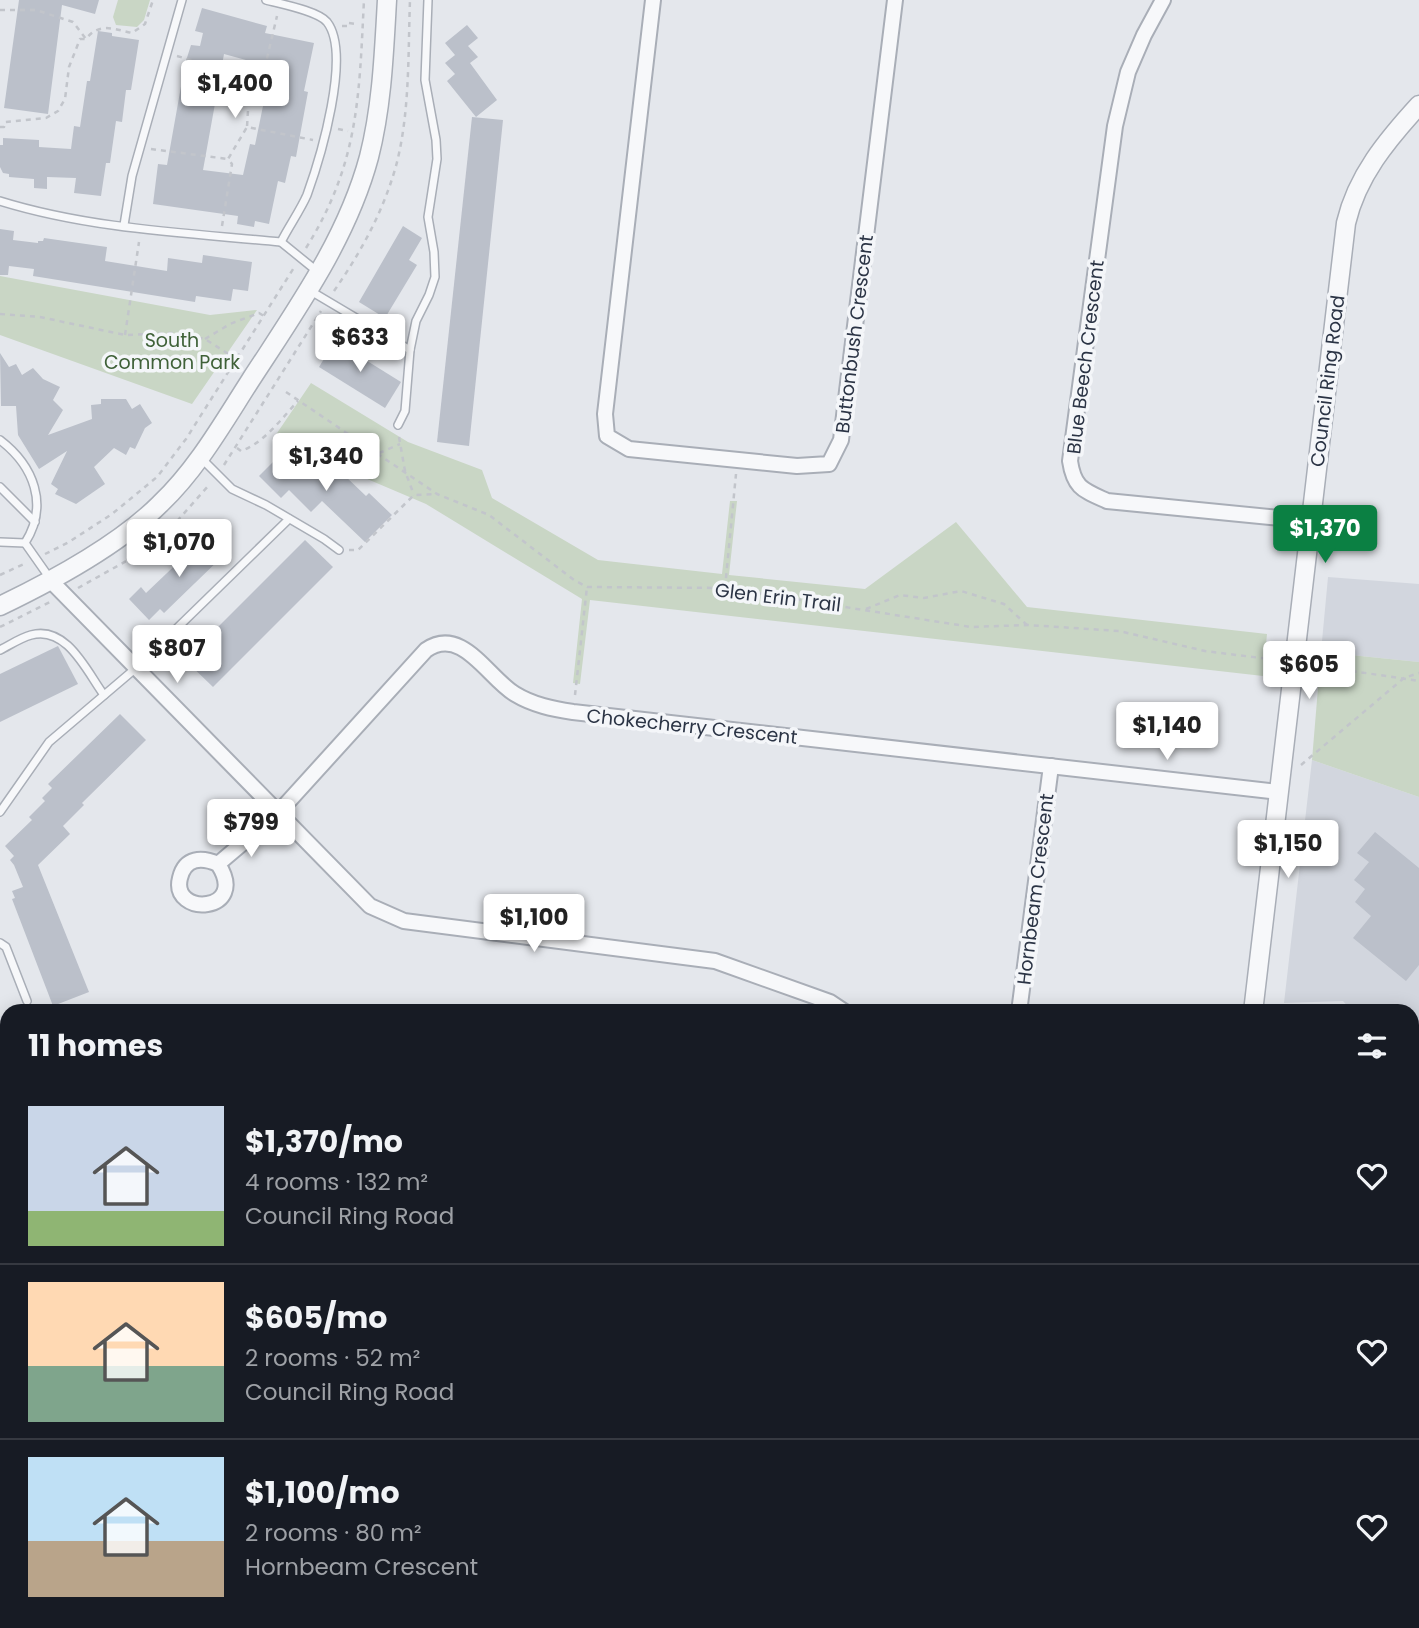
<!DOCTYPE html>
<html lang="en">
<head>
<meta charset="utf-8">
<style>
  body { margin:0; font-family:Poppins,sans-serif; background:#20242c; color:#f1f3f6; height:100vh; display:flex; flex-direction:column; font-size:26px; white-space:nowrap }
  * { box-sizing:border-box; margin:0 }
  p { font-size:23px; color:#9ea1a6 }
  .icon { flex:none; width:38px; height:38px; fill:none; stroke:currentColor; stroke-width:2; stroke-linecap:round; stroke-linejoin:round }
  .map { position:relative; flex:1; overflow:hidden }
  .details { position:absolute; left:0px; top:1004px; width:1419px; height:625px; display:flex; flex-direction:column; background:#171b24; border-radius:21px 21px 0 0; box-shadow:0 4px 18px #0003 }
  .details>* { flex:none }
  .price { position:absolute; translate:-50% -60px; padding:0 16px; border-radius:7px; background:#fff; color:#222; font-size:23px; line-height:46px; filter:drop-shadow(0 2px 4px #0008) }
  .price::after { content:''; position:absolute; left:50%; top:42px; width:21px; height:16px; margin-left:-10px; background:inherit; clip-path:polygon(0 0,100% 0,50% 100%) }
  .price.current { background:#0b8043; color:#fff }
  ul { padding:0; list-style:none }
  li { display:flex; align-items:center; gap:21px; height:175px; padding:0 28px }
  li+li { border-top:2px solid #363941 }
  li span { display:grid; place-items:center; flex:none; width:196px; height:140px; border-radius:0px; color:#555 }
  li>.icon { margin-inline-start:auto }
  span .icon { width:84px; height:84px; fill:#fffc; stroke-width:1 }
  li b { font-size:30px }
  h2 { display:flex; justify-content:space-between; align-items:center; height:84px; padding:0 28px; font-size:30px }
  .map>svg:first-child { display:block }
  .built { fill:#d2d6de }
  .green { fill:#c9d6c5 }
  .building { fill:#bbc0ca; fill-rule:evenodd }
  .lines { fill:none; stroke-linecap:round; stroke-linejoin:round }
  .service-casing { stroke:#a9aeb7; stroke-width:10 }
  .minor-casing { stroke:#a9aeb7; stroke-width:18 }
  .tertiary-casing { stroke:#a9aeb7; stroke-width:21 }
  .path { stroke:#c2c5cb; stroke-width:2.5; stroke-dasharray:5 5; stroke-linecap:butt }
  .service { stroke:#f7f8fa; stroke-width:7 }
  .minor { stroke:#f7f8fa; stroke-width:14 }
  .tertiary { stroke:#f7f8fa; stroke-width:18 }
  .labels { text-anchor:middle; stroke-width:7; stroke-linejoin:round; paint-order:stroke }
  .street-label { font-size:19px; fill:#2b3445; stroke:#f4f6f9 }
  .park-label { font-size:19px; fill:#3f6138; stroke:#f4f6f9 }
</style>
</head>
<body>
<div class="map">
<svg width="1419" height="1628" viewBox="0 0 1419 1628">
  <rect width="100%" height="100%" fill="#e4e7ec"/>
  <!-- built -->
  <g class="built">
    <path d="M1328,577L1419,584V662L1321,652Z"/>
    <path d="M1312,760L1419,797V1628H1019L1036,1622H1412V1012L1352,1011L1343,1001L1284,1003Z"/>
  </g>
  <!-- green -->
  <g class="green">
    <path d="M118,0H150L144,20L137,27L116,25L113,17Z"/>
    <path d="M0,276L210,315L257,310L192,404L0,335Z"/>
    <path d="M311,383L408,442L482,470L492,498L598,560L722,574L730,501H737L729,575L865,589L956,522L1027,607L1267,634L1263,676L590,600L580,684L573,683L582,599L426,504L273,439Z"/>
    <path d="M1321,652L1419,662V797L1312,760Z"/>
  </g>
  <!-- building -->
  <g class="building">
    <path d="M19,0H99L95,14L62,5L48,114L4,108Z"/>
    <path d="M202,8L267,26L265,33L314,43L304,91L308,92L296,157L291,156L285,183L278,181L269,224L255,221L254,227L237,224L238,216L153,204L158,164L167,165L185,64L191,45L200,46L203,33L195,31ZM224,54L271,67L255,145L250,144L243,175L203,170Z"/>
    <path d="M467,25L478,38L468,46L478,57L470,63L497,100L476,117L447,81L455,74L445,63L455,55L445,43Z"/>
    <path d="M98,31L112,33V36L139,40L131,90H126L122,122L116,121L110,163H106L101,196L74,193L76,178L47,177V189L34,188V179L9,177V174L3,173L0,167V145H3V138L39,140V147L71,149L74,126L80,127L87,81H90Z"/>
    <path d="M472,117L503,120L469,446L437,442Z"/>
    <path d="M403,226L422,238L409,260L417,265L385,318L359,302Z"/>
    <path d="M0,229L14,231L13,240L38,243V241H43L44,238L107,247L105,261L167,271L168,258L202,263L203,255L252,262L248,291L233,289L231,301L196,296L195,302L33,276L34,269L9,266L8,275H0Z"/>
    <path d="M335,341L401,382L385,408L319,367Z"/>
    <path d="M0,353L9,367L16,364L22,375L33,368L43,379L60,387L53,400L63,410L48,435L92,419L91,405L101,404V399H126L132,409L140,404L152,423L145,428L135,449L130,447L126,455L114,448L94,467L105,484L76,504L55,494L58,489L51,484L67,451L39,469L18,435L16,406H1Z"/>
    <path d="M288,447L310,470L316,464L326,474L330,470L340,479L344,475L366,496L369,493L392,515L365,542L322,501L311,512L289,490L281,498L259,476Z"/>
    <path d="M208,534L226,553L164,613L160,609L149,620L129,599L141,587L146,593Z"/>
    <path d="M305,540L333,567L213,687L185,660Z"/>
    <path d="M58,646L78,684L0,722V674Z"/>
    <path d="M120,714L146,740L82,803L84,805L63,826L70,834L38,865L89,992L53,1006L12,899L15,898L12,891L23,887L14,865L10,860L14,856L5,846L32,820L29,817L45,801L42,798L52,788L48,784Z"/>
    <path d="M1375,832L1419,868V965L1406,981L1353,938L1371,916L1355,902L1365,889L1354,880L1369,862L1357,853Z"/>
  </g>
  <g class="lines">
    <defs>
      <g id="service">
        <path d="M0,201C90,229 188,233 281,242C289,226 300,211 307,195C320,159 352,54 327,22C318,11 281,4 266,0"/>
        <path d="M124,225L132,176L182,0"/>
        <path d="M281,242L318,272"/>
        <path d="M309,290L410,350"/>
        <path d="M398,425L405,411L410,350L416,321L429,295L435,277L434,252L428,217L437,159L436,140L425,80L428,0"/>
        <path d="M0,440C34,466 49,505 25,543L51,580"/>
        <path d="M201,458L232,489L266,505L324,539L339,550"/>
        <path d="M0,487L35,522"/>
        <path d="M0,542L25,543"/>
        <path d="M0,650C10,645 20,638 31,635C67,625 87,672 104,695"/>
        <path d="M0,812L49,742L136,668L289,519"/>
        <path d="M0,943L6,947L27,1001"/>
        <path d="M1412,1169L1419,1148"/>
        <path d="M1412,1390L1419,1395"/>
        <path d="M1412,1428L1419,1434"/>
        <path d="M1412,1482L1419,1487"/>
        <path d="M1389,1622L1396,1628"/>
        <path d="M1283,1628L1288,1622"/>
      </g>
      <g id="minor">
        <path d="M653,0L605,414L607,436L629,449L797,466L829,464L841,440L895,0"/>
        <path d="M1163,0L1144,35L1128,72L1115,126L1070,461C1074,488 1083,490 1107,501L1310,521"/>
        <path d="M51,581L370,906L404,921L715,961L830,1002L845,1012"/>
        <path d="M218,864C250,913 170,917 180,878C185,857 202,857 218,864L278,813L426,650C462,625 488,678 515,694C533,705 553,709 573,712L1279,792"/>
        <path d="M1019,1012L1051,766"/>
        <path d="M0,1227L7,1228"/>
        <path d="M0,1462L7,1463"/>
        <path d="M1412,1578L1419,1569"/>
        <path d="M775,1628C784,1621 794,1622 803,1628"/>
        <path d="M1372,1628L1377,1622"/>
      </g>
      <g id="tertiary">
        <path d="M0,606C52,581 119,545 160,504C197,469 223,423 250,381C296,310 347,239 369,157C382,106 384,53 387,0"/>
        <path d="M1253,1012L1346,223C1357,176 1387,140 1419,105"/>
        <path d="M0,1054L7,1055"/>
        <path d="M1051,1622L1061,1628"/>
        <path d="M1130,1622L1137,1628"/>
        <path d="M512,1628L516,1622"/>
      </g>
    </defs>
    <!-- service casing -->
    <use href="#service" class="service-casing"/>
    <!-- minor casing -->
    <use href="#minor" class="minor-casing"/>
    <!-- tertiary casing -->
    <use href="#tertiary" class="tertiary-casing"/>
    <!-- path -->
    <g class="path">
      <path d="M0,10H36L73,22L86,39"/>
      <path d="M342,26H348V23L357,24"/>
      <path d="M177,56L250,77L247,127L313,140"/>
      <path d="M250,77L263,75L277,16"/>
      <path d="M0,127H4L5,122L46,118L58,111L65,99L69,67L80,39H86C99,22 114,29 132,33L145,24L153,0"/>
      <path d="M338,129L348,131"/>
      <path d="M151,149L228,159"/>
      <path d="M222,226L232,164L228,159L247,127"/>
      <path d="M306,248C359,163 359,97 364,0"/>
      <path d="M334,291C361,252 383,212 396,166C410,113 408,54 410,0"/>
      <path d="M0,314L40,317L125,335L175,333L205,339L230,355"/>
      <path d="M125,335L139,242"/>
      <path d="M205,339L230,324L259,313L264,316"/>
      <path d="M286,392L437,494L489,515L574,580L587,587L725,588L971,627L1028,625L1119,631L1205,651L1277,660"/>
      <path d="M399,437L405,471L414,495"/>
      <path d="M237,448L241,451C264,443 282,418 298,401"/>
      <path d="M379,453L400,444"/>
      <path d="M224,465L321,311"/>
      <path d="M349,550H358L414,495L435,494"/>
      <path d="M45,554L69,542L112,514L157,477L186,439L295,266"/>
      <path d="M0,575L26,563"/>
      <path d="M78,588L130,559L178,520L209,485"/>
      <path d="M725,588L736,474"/>
      <path d="M866,609L900,595L924,598L961,591L1004,604L1027,625"/>
      <path d="M0,627L50,602"/>
      <path d="M1312,665L1419,681"/>
      <path d="M575,695L587,587"/>
      <path d="M1301,765L1404,678L1419,673"/>
    </g>
    <!-- service -->
    <use href="#service" class="service"/>
    <!-- minor -->
    <use href="#minor" class="minor"/>
    <!-- tertiary -->
    <use href="#tertiary" class="tertiary"/>
  </g>
  <g class="labels">
    <!-- street labels -->
    <g class="street-label">
      <text transform="translate(854 334) rotate(-83)" y="7">Buttonbush Crescent</text>
      <text transform="translate(1085 357) rotate(-83)" y="7">Blue Beech Crescent</text>
      <text transform="translate(1327 381) rotate(-83)" y="7">Council Ring Road</text>
      <text transform="translate(778 597) rotate(7)" y="7">Glen Erin Trail</text>
      <text transform="translate(692 726) rotate(6)" y="7">Chokecherry Crescent</text>
      <text transform="translate(1035 889) rotate(-83)" y="7">Hornbeam Crescent</text>
    </g>
    <!-- park labels -->
    <g class="park-label">
      <text x="172" y="347">South<tspan x="172" dy="22">Common Park</tspan></text>
    </g>
  </g>
</svg>
<b class="price" style="left:235px;top:120px">$1,400</b>
<b class="price" style="left:360px;top:374px">$633</b>
<b class="price" style="left:326px;top:493px">$1,340</b>
<b class="price current" style="left:1325px;top:565px">$1,370</b>
<b class="price" style="left:179px;top:579px">$1,070</b>
<b class="price" style="left:177px;top:685px">$807</b>
<b class="price" style="left:1309px;top:701px">$605</b>
<b class="price" style="left:1167px;top:762px">$1,140</b>
<b class="price" style="left:251px;top:859px">$799</b>
<b class="price" style="left:1288px;top:880px">$1,150</b>
<b class="price" style="left:534px;top:954px">$1,100</b>
<section class="details">
<h2>11 homes<svg class="icon" aria-label="filters" viewBox="0 0 24 24"><path d="M4 7h16M4 17h16"/><circle cx="9" cy="7" r="2"/><circle cx="15" cy="17" r="2"/></svg></h2>
<ul>
<li><span style="background:linear-gradient(#c9d6e8 75%,#8fb573 0)"><svg class="icon" aria-label="home" viewBox="0 0 24 24"><path d="M3 11l9-7 9 7M6 9v11h12V9"/></svg></span><div><b>$1,370/mo</b><p>4 rooms · 132 m²</p><p>Council Ring Road</p></div><svg class="icon" aria-label="heart" viewBox="0 0 24 24"><path d="M12 20l-8-8c-3-5 5-10 8-4 3-6 11-1 8 4z"/></svg></li>
<li><span style="background:linear-gradient(#ffd9b3 60%,#7fa58c 0)"><svg class="icon" aria-label="home" viewBox="0 0 24 24"><path d="M3 11l9-7 9 7M6 9v11h12V9"/></svg></span><div><b>$605/mo</b><p>2 rooms · 52 m²</p><p>Council Ring Road</p></div><svg class="icon" aria-label="heart" viewBox="0 0 24 24"><path d="M12 20l-8-8c-3-5 5-10 8-4 3-6 11-1 8 4z"/></svg></li>
<li><span style="background:linear-gradient(#bfe0f5 60%,#b9a48a 0)"><svg class="icon" aria-label="home" viewBox="0 0 24 24"><path d="M3 11l9-7 9 7M6 9v11h12V9"/></svg></span><div><b>$1,100/mo</b><p>2 rooms · 80 m²</p><p>Hornbeam Crescent</p></div><svg class="icon" aria-label="heart" viewBox="0 0 24 24"><path d="M12 20l-8-8c-3-5 5-10 8-4 3-6 11-1 8 4z"/></svg></li>
</ul>
</section>
</div>
</body>
</html>
